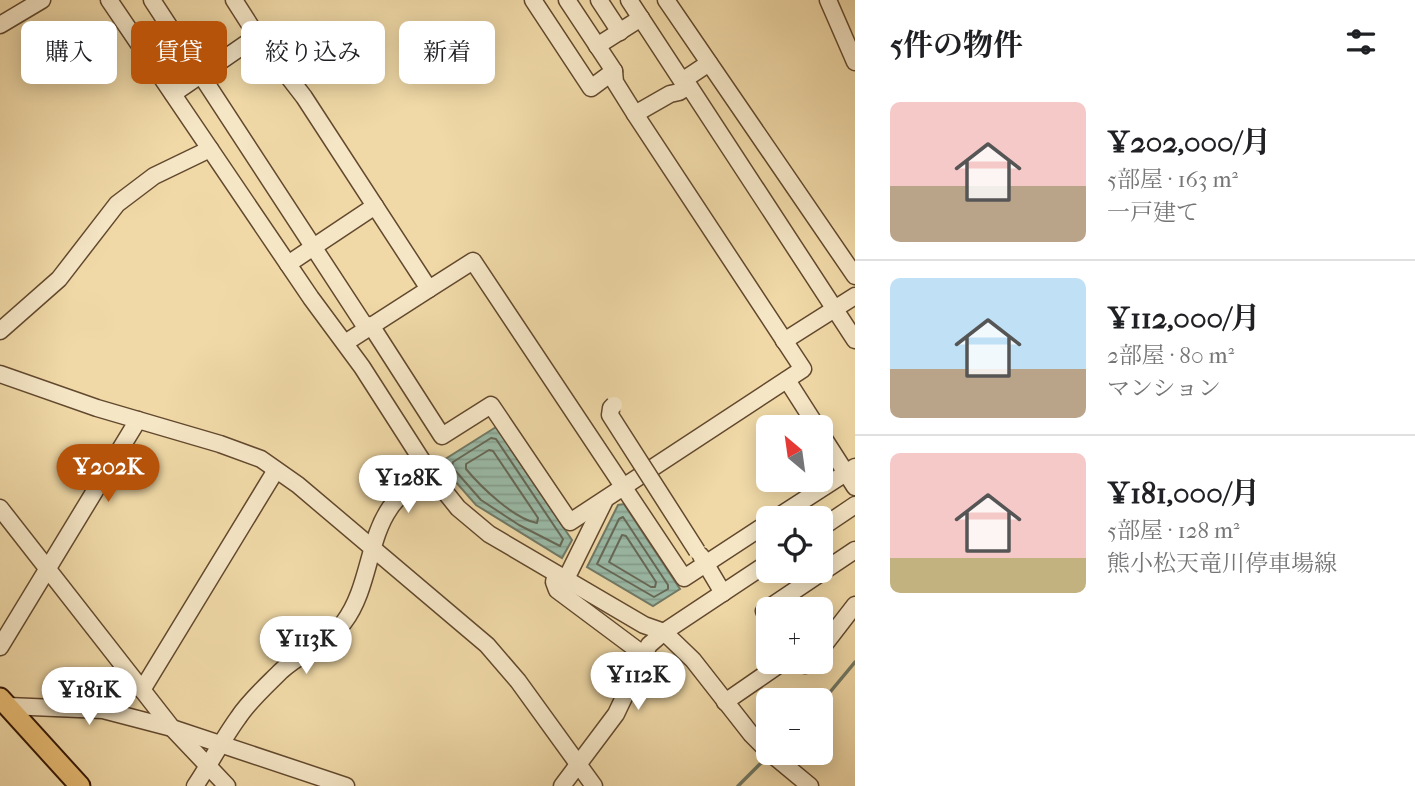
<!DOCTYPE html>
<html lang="ja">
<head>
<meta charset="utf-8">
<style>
  body { margin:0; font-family:"IM FELL French Canon","Noto Serif JP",serif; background:#f2f2f2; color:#202124; height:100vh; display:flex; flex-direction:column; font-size:26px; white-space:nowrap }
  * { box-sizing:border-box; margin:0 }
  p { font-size:23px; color:#757577 }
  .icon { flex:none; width:38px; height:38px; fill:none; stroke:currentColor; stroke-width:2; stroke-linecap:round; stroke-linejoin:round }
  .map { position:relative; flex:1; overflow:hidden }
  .sheet { display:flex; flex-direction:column; background:#fff; width:560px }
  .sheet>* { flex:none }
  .top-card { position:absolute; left:21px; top:21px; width:665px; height:63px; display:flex; gap:14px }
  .needle { width:46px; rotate:331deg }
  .controls { position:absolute; left:756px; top:415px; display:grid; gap:14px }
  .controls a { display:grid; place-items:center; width:77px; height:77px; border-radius:10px; background:#fff; box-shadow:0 4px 18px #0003; font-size:35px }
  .price { position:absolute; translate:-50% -60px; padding:0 16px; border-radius:24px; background:#fff; color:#222; font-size:23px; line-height:46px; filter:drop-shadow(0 2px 4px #0008) }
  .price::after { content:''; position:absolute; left:50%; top:42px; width:21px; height:16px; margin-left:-10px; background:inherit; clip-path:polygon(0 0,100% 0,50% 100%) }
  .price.selected { background:#b45309; color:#fff }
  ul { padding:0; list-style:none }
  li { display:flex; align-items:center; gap:21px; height:175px; padding:0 35px }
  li+li { border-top:2px solid #e0e0e0 }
  li span { display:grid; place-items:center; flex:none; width:196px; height:140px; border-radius:10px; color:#555 }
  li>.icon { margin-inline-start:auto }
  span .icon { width:84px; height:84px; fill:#fffc; stroke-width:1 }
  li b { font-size:30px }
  h2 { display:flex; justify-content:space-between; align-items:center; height:84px; padding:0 35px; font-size:30px }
  .tag { padding:0 24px; border-radius:10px; background:#fff; box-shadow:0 4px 18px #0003; font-size:24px; line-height:63px }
  .tag.selected { background:#b45309; color:#fff }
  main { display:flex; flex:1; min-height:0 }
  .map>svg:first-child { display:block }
  .water { fill:url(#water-rules); stroke:#717966; stroke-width:2 }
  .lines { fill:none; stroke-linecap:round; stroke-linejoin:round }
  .shore { stroke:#666856; stroke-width:2 }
  .stream { stroke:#717966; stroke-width:3.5 }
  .minor-casing { stroke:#62482e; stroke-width:19 }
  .major-casing { stroke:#331705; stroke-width:23 }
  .minor { stroke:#f5e6c6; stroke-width:16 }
  .major { stroke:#e8bc74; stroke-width:19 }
  .minor-bridge-casing { stroke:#62482e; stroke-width:19; stroke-linecap:butt }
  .minor-bridge { stroke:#f5e6c6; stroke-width:16 }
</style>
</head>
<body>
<main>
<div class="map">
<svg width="855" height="786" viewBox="0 0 855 786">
  <defs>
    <pattern id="water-rules" width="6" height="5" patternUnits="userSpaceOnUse" patternTransform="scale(1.75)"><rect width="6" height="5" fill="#9abaa7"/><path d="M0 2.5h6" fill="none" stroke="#859f8e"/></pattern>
  </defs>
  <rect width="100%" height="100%" fill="#f0d9a7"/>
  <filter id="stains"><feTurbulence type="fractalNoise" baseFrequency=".00286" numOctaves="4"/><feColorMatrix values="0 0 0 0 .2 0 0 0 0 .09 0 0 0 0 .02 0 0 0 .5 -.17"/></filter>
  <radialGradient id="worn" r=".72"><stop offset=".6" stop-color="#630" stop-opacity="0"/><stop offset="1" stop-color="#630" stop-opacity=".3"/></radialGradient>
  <!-- water -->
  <g class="water">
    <path d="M496,427L572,540L562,558L476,505L439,463Z"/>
    <path d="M624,504L680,589L653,606L587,567L618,505Z"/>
  </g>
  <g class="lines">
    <!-- shore -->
    <g class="shore">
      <path d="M491,438L496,439L563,539L560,546L519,525L481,500L452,467L453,462Z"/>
      <path d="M489,450L493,451L538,518L537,523C514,519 481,487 466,469V464Z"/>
      <path d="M623,517L668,585V589L654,597L597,564L619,519Z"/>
      <path d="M622,535L626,536L656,582L655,587H651L609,562Z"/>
    </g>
    <!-- stream -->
    <g class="stream">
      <path d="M821,703L855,662"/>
      <path d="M738,786L768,756"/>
    </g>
    <defs>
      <g id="minor">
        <path d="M109,0L311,298L362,367L430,473L458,508L489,534L644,625L664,632L693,660L751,734L768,751"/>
        <path d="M152,0L363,323L372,327L442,436L491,405L570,522L803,369L635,114L670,94L679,92L689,86L855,340"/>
        <path d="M234,0L257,36"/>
        <path d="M533,0L591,88L614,71"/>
        <path d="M567,0L614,71L615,82L635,114"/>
        <path d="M599,0L620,32"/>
        <path d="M629,0L682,81L709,63"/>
        <path d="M666,0L855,276"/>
        <path d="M828,0L855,62"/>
        <path d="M0,25L42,0"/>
        <path d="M597,46L641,18"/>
        <path d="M173,94L257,36L304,97L429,289L473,261L684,578L768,523"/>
        <path d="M288,264L375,206"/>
        <path d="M0,331L59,279L117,204L154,176L210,149"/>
        <path d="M784,341L855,296"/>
        <path d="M345,343L429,289"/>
        <path d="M0,374L97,408L220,444L261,459L298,485L487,645L518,681L594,786"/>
        <path d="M787,380L817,427"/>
        <path d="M821,434L855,487"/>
        <path d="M0,508L172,728L227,786"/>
        <path d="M776,518L855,467"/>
        <path d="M821,528L855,505"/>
        <path d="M701,556L723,593"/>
        <path d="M556,574L554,582L557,590L644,655"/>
        <path d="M566,579L604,502"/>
        <path d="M768,618L764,611L855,550"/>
        <path d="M0,647L138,420"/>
        <path d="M821,649L855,605"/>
        <path d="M799,662L805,665L811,662"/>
        <path d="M142,690L276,470"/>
        <path d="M725,702L783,662"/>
        <path d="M8,706L103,710L172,728L346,786"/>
        <path d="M769,752L810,786"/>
        <path d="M195,786C210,764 222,740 238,718C249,701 267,685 281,671C300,653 328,644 344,622C369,589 368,539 390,508C400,493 415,482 430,473"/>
        <path d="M562,786L616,714L649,645L664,632L768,563"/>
      </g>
      <path id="major" d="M0,698L80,786"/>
    </defs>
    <!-- minor casing -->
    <use href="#minor" class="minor-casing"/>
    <!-- major casing -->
    <use href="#major" class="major-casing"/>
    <!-- minor -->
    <use href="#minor" class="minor"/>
    <!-- major -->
    <use href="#major" class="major"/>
    <defs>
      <path id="minor-bridge" d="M614,405L611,408L610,415L697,551"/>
    </defs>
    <!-- minor-bridge casing -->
    <use href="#minor-bridge" class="minor-bridge-casing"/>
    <!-- minor-bridge -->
    <use href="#minor-bridge" class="minor-bridge"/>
  </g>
  <rect width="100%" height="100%" filter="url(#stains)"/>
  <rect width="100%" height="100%" fill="url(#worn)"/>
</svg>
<div class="controls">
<a><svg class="needle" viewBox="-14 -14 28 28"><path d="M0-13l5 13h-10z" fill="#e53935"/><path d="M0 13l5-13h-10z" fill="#757577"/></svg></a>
<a><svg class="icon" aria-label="locate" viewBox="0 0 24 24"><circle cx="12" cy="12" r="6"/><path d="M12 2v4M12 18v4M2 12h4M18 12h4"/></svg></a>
<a>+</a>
<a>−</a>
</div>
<b class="price selected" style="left:108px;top:504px">¥202K</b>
<b class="price" style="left:408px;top:515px">¥128K</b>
<b class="price" style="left:306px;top:676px">¥113K</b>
<b class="price" style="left:638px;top:712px">¥112K</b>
<b class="price" style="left:89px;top:727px">¥181K</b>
<div class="top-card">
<a class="tag">購入</a>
<a class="tag selected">賃貸</a>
<a class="tag">絞り込み</a>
<a class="tag">新着</a>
</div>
</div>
<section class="sheet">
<h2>5件の物件<svg class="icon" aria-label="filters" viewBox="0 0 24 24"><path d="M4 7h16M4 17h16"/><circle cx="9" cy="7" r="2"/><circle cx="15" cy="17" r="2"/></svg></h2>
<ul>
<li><span style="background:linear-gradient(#f6c9c9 60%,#b9a48a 0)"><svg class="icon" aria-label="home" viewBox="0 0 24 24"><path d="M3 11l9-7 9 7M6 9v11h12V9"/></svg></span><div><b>¥202,000/月</b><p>5部屋 · 163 m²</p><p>一戸建て</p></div></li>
<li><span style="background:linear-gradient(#bfe0f5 65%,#b9a48a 0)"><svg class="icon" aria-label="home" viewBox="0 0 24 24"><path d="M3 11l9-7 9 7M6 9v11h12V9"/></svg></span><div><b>¥112,000/月</b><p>2部屋 · 80 m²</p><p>マンション</p></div></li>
<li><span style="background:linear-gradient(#f6c9c9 75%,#c2b280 0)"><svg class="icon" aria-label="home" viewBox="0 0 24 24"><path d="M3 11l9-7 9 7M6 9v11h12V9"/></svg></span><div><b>¥181,000/月</b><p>5部屋 · 128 m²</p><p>熊小松天竜川停車場線</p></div></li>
</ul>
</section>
</main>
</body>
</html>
